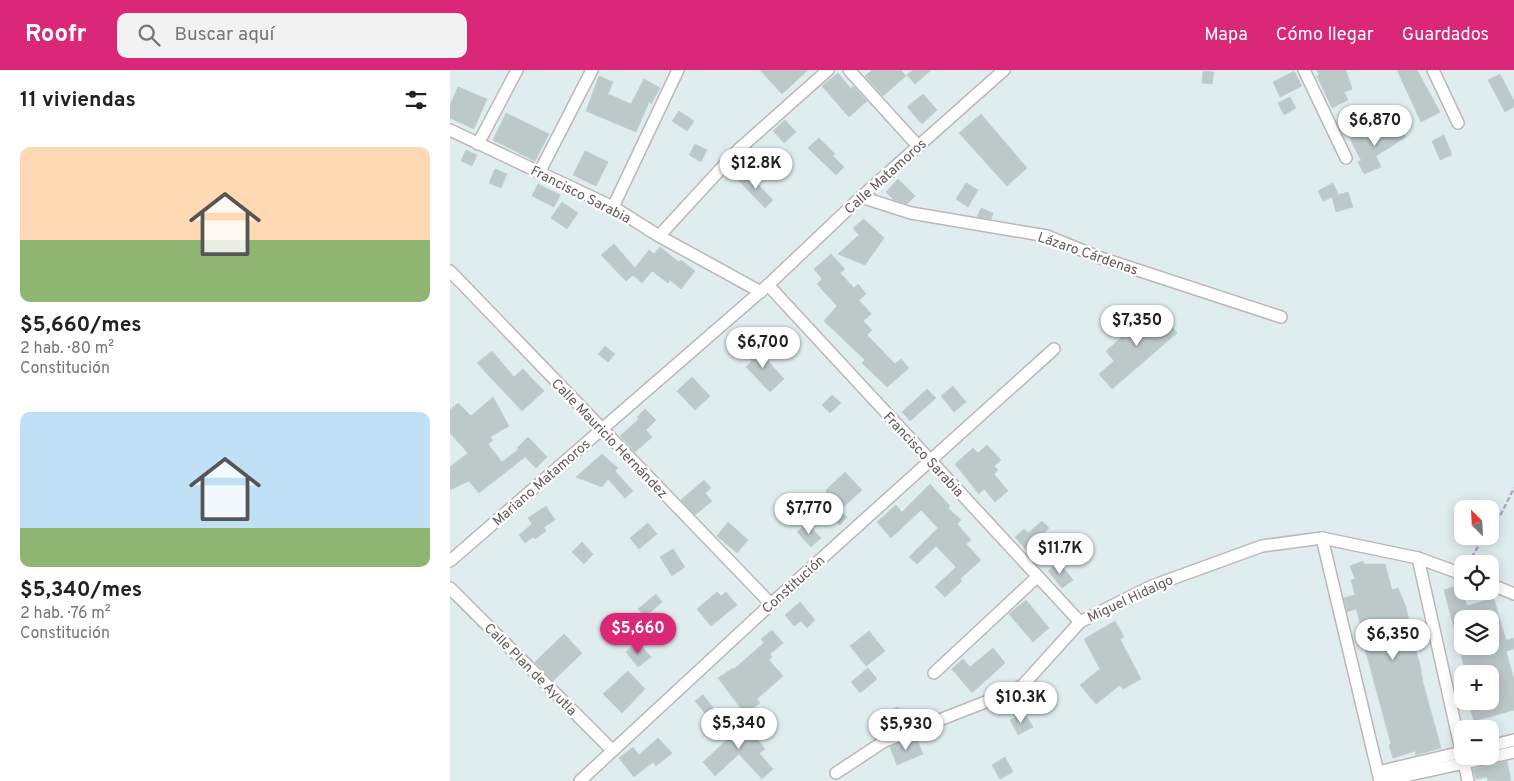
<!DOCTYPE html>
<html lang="es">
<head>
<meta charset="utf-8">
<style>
  body { margin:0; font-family:Overpass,sans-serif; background:#f2f2f2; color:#222; height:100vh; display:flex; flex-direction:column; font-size:19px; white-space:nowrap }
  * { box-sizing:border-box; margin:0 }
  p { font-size:16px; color:#767676 }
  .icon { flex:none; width:28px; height:28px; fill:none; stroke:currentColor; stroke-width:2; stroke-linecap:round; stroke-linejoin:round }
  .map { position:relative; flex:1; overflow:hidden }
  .side { display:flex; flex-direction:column; background:#fff; width:450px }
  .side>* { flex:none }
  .needle { width:32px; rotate:336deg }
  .controls { position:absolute; left:1004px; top:430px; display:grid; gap:10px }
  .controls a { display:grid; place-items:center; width:45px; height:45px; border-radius:10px; background:#fff; box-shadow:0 2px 12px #0003; font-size:25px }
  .price { position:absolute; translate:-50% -42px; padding:0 11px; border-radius:18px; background:#fff; color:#222; font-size:16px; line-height:32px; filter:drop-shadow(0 1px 2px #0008) }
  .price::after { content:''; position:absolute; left:50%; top:30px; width:15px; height:11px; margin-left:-8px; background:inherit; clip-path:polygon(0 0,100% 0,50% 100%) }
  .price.on { background:#db2777; color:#fff }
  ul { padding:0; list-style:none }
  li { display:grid; align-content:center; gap:10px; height:265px; padding:0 20px }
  li span { display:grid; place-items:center; height:155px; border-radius:10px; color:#555 }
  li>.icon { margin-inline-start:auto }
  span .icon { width:90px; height:90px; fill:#fffc; stroke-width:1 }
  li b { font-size:21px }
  h2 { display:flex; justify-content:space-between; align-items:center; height:60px; padding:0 20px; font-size:21px }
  header { display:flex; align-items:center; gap:30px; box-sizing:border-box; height:70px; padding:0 25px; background:#db2777; color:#fff }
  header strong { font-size:24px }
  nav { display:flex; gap:28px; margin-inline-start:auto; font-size:18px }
  .search { width:350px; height:45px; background:#f2f2f2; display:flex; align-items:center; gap:12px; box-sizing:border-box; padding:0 18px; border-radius:10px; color:#767676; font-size:19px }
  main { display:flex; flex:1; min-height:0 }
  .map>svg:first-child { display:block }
  .building { fill:#bdc8c8; stroke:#bed3d1; fill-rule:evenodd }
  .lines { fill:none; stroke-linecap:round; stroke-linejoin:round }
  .minor-casing { stroke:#beb6b7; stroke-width:14 }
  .path { stroke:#bc9dda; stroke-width:2.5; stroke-dasharray:5 2.5; stroke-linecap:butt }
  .minor { stroke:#fff; stroke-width:11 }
  .labels { text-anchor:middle; stroke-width:4.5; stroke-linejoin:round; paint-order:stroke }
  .street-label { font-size:14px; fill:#63595b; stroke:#fff }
</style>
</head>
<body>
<header>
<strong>Roofr</strong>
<div class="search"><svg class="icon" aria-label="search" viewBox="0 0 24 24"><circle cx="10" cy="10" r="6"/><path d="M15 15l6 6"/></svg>Buscar aquí</div>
<nav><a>Mapa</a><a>Cómo llegar</a><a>Guardados</a></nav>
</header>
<main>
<section class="side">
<h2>11 viviendas<svg class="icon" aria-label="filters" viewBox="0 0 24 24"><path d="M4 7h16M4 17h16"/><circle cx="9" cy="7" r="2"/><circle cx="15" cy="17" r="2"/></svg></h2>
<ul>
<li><span style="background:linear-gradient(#ffd9b3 60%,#8fb573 0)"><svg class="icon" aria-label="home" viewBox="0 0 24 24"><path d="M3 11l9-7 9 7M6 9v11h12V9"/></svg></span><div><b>$5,660/mes</b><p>2 hab. · 80 m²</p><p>Constitución</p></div></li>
<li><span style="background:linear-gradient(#bfe0f5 75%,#8fb573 0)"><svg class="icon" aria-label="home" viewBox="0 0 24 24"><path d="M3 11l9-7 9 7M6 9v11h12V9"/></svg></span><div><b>$5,340/mes</b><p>2 hab. · 76 m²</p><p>Constitución</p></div></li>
</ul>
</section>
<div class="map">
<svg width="1064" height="711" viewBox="0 0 1064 711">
  <rect width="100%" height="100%" fill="#e0edee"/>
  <!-- building -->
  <g class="building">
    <path d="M310,0H358L332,24Z"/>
    <path d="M422,0H451L456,6L433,26L415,6Z"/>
    <path d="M463,0H481L465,14L457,5Z"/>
    <path d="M867,0H896L902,19L894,22L898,30L882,38L867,6L869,5Z"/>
    <path d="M947,0H967L990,42L971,52Z"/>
    <path d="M753,1L764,2L762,14L752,13Z"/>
    <path d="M844,1L852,16L830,27L823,12Z"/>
    <path d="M388,3L401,19L403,16L417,31L399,47L372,16Z"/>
    <path d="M1050,4L1064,31V37L1055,42L1038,10Z"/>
    <path d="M149,6L163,12L158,24L181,34L194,9L210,18L201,34L199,32L186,62L136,41Z"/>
    <path d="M8,17L37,29L24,59L0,48V35Z"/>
    <path d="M473,24L487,40L472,54L457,37Z"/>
    <path d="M840,27L846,38L834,45L828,33Z"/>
    <path d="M229,41L244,51L237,61L222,51Z"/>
    <path d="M56,43L99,64L85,91L43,70Z"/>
    <path d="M531,44L577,98L557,116L509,63Z"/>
    <path d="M335,50L346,62L334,73L323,61Z"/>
    <path d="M947,54L956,67L926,86L931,97L914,104L908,92L911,90L900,69L913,62L915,66L925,61L928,67Z"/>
    <path d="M994,65L1002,85L990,90L982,71Z"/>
    <path d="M369,68L385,84L383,86L394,97L386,105L358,78Z"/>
    <path d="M245,74L257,80L251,92L239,85Z"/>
    <path d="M16,80L27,85L22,96L11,91Z"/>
    <path d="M135,81L158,92L146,116L123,105Z"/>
    <path d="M45,99L57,104L51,118L39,113Z"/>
    <path d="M296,102L323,130L315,138L288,110Z"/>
    <path d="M448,109L465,126L457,134L444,130L436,122Z"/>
    <path d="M516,113L528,120L518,137L506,129Z"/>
    <path d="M883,113L888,124L884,126L898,122L903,137L886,142L882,127L873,131L868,121Z"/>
    <path d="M88,114L110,125L104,137L82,126Z"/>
    <path d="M112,132L128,143L117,159L101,148Z"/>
    <path d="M531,138L543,143L541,149L527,147Z"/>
    <path d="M414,149L434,168L415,195L388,184L409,165L403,158Z"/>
    <path d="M164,174L185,198L199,180L204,184L210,177L229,192L231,190L245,201L231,219L220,210L218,213L202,201L192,213L183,205L176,211L151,185Z"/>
    <path d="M381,184L395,199L390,203L404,218L408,214L416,224L409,230L421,244L413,251L422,260L417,265L445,294L451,289L459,298L437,317L412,293L415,290L374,251L387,236L367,214L372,209L364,199Z"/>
    <path d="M706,238L727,263L662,319L649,304L664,291L656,281Z"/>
    <path d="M302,273L334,309L320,322L296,297L302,291L293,280Z"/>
    <path d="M155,276L165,284L158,292L148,284Z"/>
    <path d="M42,281L64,307L73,299L94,321L72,341L27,293Z"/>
    <path d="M242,307L260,326L245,340L227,321Z"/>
    <path d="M503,316L516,332L504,342L491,326Z"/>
    <path d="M477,319L486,328L460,351L452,342Z"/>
    <path d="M382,325L391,333L380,343L372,335Z"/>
    <path d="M43,327L59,356L40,367L43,370L38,374L52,392L69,379L67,378L78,367L97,387L86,398L75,387L29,423L19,411L0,420V397L18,383L0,363V340L8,333L21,346Z"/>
    <path d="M195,339L206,350L196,360L202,367L185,382L170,366L189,349L187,347Z"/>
    <path d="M537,375L551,390L544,396L548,400L544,404L558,421L545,432L534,419L529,424L505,394L523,378L528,383Z"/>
    <path d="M152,384L168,398L165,401L183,421L175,428L158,409L152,417L126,407Z"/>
    <path d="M395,402L412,420L389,441L397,447L390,455L366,436L377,422L376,420Z"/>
    <path d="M254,410L261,418L255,423L262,431L245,445L231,430Z"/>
    <path d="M480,414L500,436L498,438L511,450L507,454L521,470L516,474L531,490L510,509L512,511L495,527L485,517L506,497L486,476L467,494L459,487L488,458L471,440L441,468L427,452L446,435L452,442Z"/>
    <path d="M96,436L105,450L94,457L96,461L85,469L83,467L75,473L69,465L82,454L78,448Z"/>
    <path d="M592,451L599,458L577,481L565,467L574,459L578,463Z"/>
    <path d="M278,452L298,470L287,483L267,466Z"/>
    <path d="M198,453L207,464L189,479L180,468Z"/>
    <path d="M357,453L371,468L361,477L347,462Z"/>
    <path d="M132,472L143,484L134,494L122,482Z"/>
    <path d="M223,479L235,497L222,506L210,487Z"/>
    <path d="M913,491L914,494H935L942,520L948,518L956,537L960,556H958L970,594L973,613L991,678L966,685L965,681L943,688L939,675L941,674L910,560L912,559L906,539L897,542L894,528L905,525L901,510L905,509L900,496Z"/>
    <path d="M609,492L623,510L612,518L598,501Z"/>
    <path d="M1010,515L1017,536L1040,529V527L1043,526L1056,570L1064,568V579L1056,581L1064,610V640L1024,651L1020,638L1050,629L1043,604H1016L994,520ZM1012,549H1040V576H1012Z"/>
    <path d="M267,522L271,526L276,522L287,535L261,556L247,539Z"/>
    <path d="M206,524L212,532L195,547L188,539Z"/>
    <path d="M576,530L599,558L583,572L559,544Z"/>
    <path d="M350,532L365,550L357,558L351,551L344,556L335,545Z"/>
    <path d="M665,551L674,567L670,569L691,609L673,619L670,615L646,634L630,615L650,599L634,569Z"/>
    <path d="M322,560L333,573L320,584L322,587L319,590L333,606L307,629L310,633L295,644L268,608L283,598L284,599L314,573L311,569Z"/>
    <path d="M419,561L435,581L416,596L400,576Z"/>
    <path d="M114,564L132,583L103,611L85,592Z"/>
    <path d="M188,572L201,587L188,597L176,582Z"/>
    <path d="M543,578L555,593L522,623L502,599L513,589L520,597Z"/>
    <path d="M418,598L427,609L410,623L401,612Z"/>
    <path d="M178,601L195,619L172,643L153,624Z"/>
    <path d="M253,625L266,641L258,647L245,631Z"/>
    <path d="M448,637L456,655L432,664L424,648Z"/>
    <path d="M574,642L583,657L568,665L560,650Z"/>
    <path d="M288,645L315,679L309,683L323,699L312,709L289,684L265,706L253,692L279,668L271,658Z"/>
    <path d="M466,667L473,684L447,695L440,677Z"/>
    <path d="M208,668L222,683L206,696L203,692L184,707L169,688L183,677L189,685Z"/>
    <path d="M555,687L563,702L550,709L542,695Z"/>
    <path d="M1057,691L1061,711H1038L1037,707L1026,709L1023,699Z"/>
  </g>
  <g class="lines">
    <defs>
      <g id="minor">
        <path d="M399,0L468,76"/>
        <path d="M854,0L896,88"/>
        <path d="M983,0L1008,53"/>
        <path d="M0,60L163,137L209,166L311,222"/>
        <path d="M28,74L67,0"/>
        <path d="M89,103L142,0"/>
        <path d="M411,127L461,143L597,166L651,188L831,247"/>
        <path d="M163,137L228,0"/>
        <path d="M209,166L289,79L378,0"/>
        <path d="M0,201L321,534"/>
        <path d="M318,215L630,552"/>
        <path d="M872,468L930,711"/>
        <path d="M968,488L1012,685"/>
        <path d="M0,491L318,215L411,127L554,0"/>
        <path d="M1040,514L1064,524"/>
        <path d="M0,518L162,680"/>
        <path d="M484,603L587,507"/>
        <path d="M1040,676L1064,670"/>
        <path d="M1013,688L1018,711"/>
        <path d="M928,702L1012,682"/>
        <path d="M386,703L433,672L561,622L573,615L630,552L702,516L812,476L872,468L968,488L1012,504"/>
        <path d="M130,711L321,534L604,279"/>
        <path d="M932,711L1064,682"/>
      </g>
    </defs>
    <!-- minor casing -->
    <use href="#minor" class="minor-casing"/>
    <!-- path -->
    <g class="path">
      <path d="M1040,456L1051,444L1064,418"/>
      <path d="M1018,494L1034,466"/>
    </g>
    <!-- minor -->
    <use href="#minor" class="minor"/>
  </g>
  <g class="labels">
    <!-- street labels -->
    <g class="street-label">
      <text transform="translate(435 106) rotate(-42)" y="5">Calle Matamoros</text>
      <text transform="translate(131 124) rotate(27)" y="5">Francisco Sarabia</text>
      <text transform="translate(638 183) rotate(19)" y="5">Lázaro Cárdenas</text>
      <text transform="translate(160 368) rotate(46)" y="5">Calle Mauricio Hernández</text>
      <text transform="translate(474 384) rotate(47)" y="5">Francisco Sarabia</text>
      <text transform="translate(91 412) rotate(-41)" y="5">Mariano Matamoros</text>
      <text transform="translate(343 514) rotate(-42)" y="5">Constitución</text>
      <text transform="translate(680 528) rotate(-25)" y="5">Miguel Hidalgo</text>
      <text transform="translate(81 599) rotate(45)" y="5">Calle Plan de Ayutla</text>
    </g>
  </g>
</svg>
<div class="controls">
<a><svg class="needle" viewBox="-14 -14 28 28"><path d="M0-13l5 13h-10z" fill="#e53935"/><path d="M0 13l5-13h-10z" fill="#767676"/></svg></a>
<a><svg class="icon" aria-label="locate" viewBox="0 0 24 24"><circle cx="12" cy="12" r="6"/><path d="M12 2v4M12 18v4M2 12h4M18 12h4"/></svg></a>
<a><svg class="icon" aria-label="layers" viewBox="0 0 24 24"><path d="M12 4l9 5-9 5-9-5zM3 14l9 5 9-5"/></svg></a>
<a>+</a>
<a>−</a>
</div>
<b class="price" style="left:925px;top:77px">$6,870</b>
<b class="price" style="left:306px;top:120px">$12.8K</b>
<b class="price" style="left:687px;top:277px">$7,350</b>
<b class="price" style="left:313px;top:299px">$6,700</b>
<b class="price" style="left:359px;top:465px">$7,770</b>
<b class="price" style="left:610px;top:505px">$11.7K</b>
<b class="price on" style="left:188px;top:585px">$5,660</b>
<b class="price" style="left:943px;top:591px">$6,350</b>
<b class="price" style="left:571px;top:654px">$10.3K</b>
<b class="price" style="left:289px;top:680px">$5,340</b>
<b class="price" style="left:456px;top:681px">$5,930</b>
</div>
</main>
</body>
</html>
